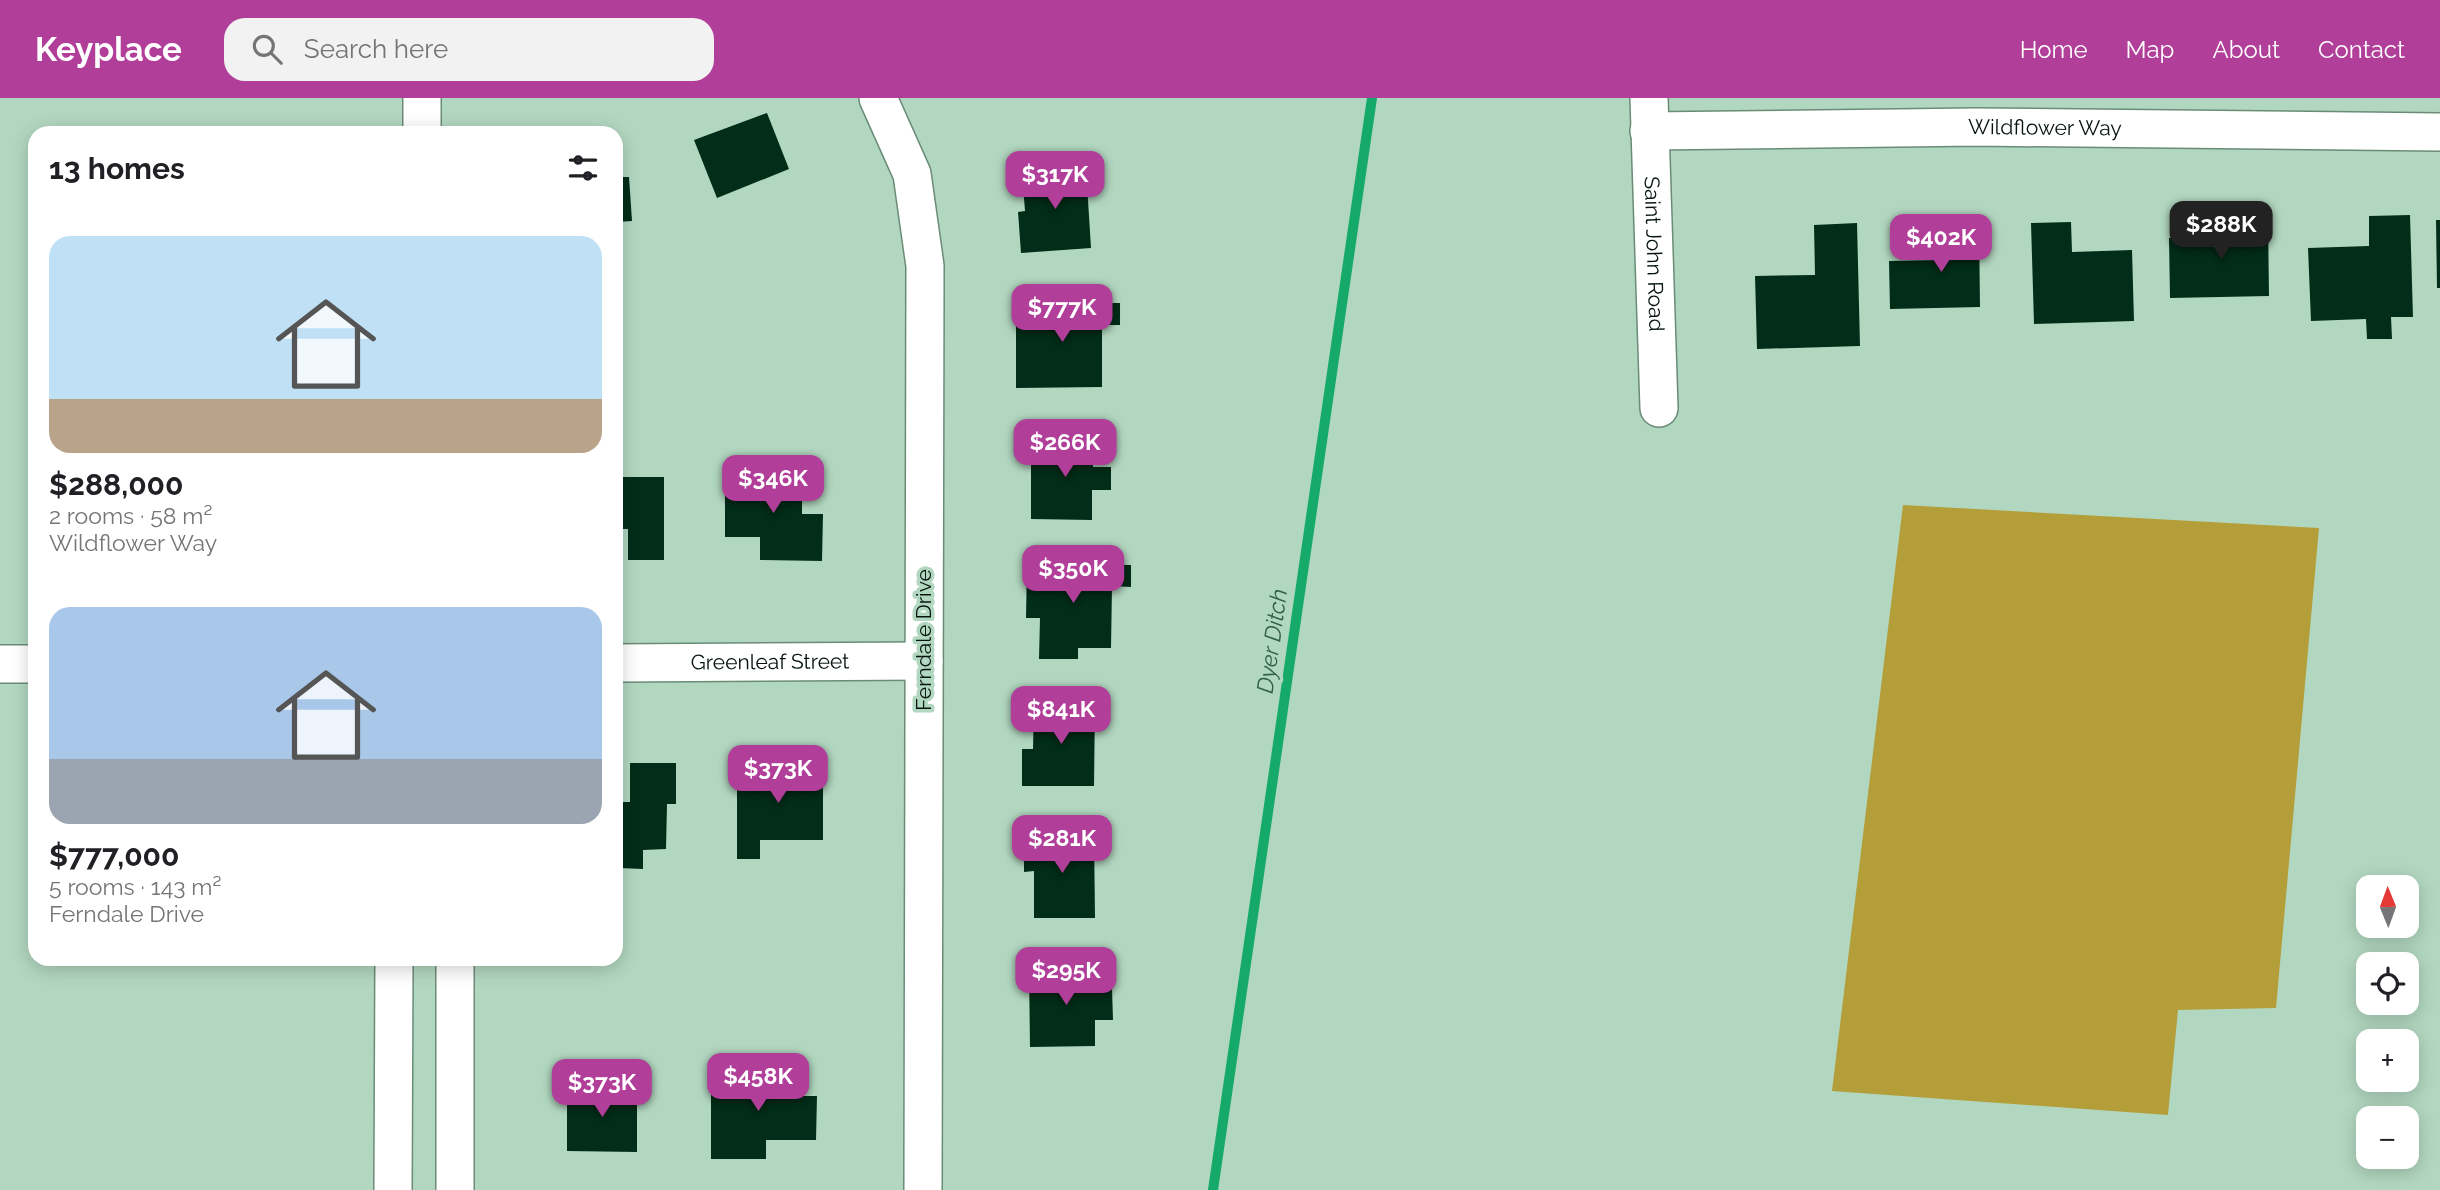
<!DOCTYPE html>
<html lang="en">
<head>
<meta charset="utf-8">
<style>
  body { margin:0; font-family:Raleway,sans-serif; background:#f2f2f2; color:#202124; height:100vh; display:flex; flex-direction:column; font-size:26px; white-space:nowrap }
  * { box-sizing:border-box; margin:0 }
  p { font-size:23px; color:#757577 }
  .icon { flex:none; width:38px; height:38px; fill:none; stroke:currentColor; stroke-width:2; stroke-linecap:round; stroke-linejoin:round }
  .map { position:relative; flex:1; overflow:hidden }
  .panel { position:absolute; left:28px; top:28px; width:595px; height:840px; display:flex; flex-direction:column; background:#fff; border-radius:21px; box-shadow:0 4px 18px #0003 }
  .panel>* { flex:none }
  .needle { width:46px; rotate:359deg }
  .tools { position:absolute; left:2356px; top:777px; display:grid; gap:14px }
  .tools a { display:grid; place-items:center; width:63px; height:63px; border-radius:14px; background:#fff; box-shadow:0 4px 18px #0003; font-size:35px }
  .price { position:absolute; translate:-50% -60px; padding:0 16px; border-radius:14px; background:#b13f99; color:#fff; font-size:23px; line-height:46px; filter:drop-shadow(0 2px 4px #0008) }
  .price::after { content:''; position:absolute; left:50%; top:42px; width:21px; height:16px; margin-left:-10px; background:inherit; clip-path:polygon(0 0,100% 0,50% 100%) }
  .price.active { background:#222; color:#fff }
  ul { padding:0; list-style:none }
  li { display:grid; align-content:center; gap:14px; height:371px; padding:0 21px }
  li span { display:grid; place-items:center; height:217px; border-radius:21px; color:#555 }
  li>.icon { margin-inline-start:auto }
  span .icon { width:126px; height:126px; fill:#fffc; stroke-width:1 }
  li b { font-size:30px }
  h2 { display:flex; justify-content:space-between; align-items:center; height:84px; padding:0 21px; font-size:30px }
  header { display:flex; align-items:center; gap:42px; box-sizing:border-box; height:98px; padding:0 35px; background:#b13f99; color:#fff }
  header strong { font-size:33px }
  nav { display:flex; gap:38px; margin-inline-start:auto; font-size:24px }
  .search { width:490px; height:63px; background:#f2f2f2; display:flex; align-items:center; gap:18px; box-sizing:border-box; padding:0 24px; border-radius:21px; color:#757577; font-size:26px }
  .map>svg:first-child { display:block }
  .forest { fill:#b39e3a }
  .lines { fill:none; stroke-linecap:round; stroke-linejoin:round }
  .stream { stroke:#15aa69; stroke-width:10 }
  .building { fill:#022d18 }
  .street-casing { stroke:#6a8c77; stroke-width:40 }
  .street { stroke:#fff; stroke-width:37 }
  .labels { text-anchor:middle; stroke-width:7; stroke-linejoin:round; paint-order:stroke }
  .street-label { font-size:21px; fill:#08150e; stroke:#b2d7c0 }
  .water-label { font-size:23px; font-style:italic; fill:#2f6145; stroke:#b2d7c0 }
</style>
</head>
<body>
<header>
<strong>Keyplace</strong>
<div class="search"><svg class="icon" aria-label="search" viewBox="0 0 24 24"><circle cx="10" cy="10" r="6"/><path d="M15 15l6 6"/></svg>Search here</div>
<nav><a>Home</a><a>Map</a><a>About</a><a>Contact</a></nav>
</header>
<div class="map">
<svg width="2440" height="1092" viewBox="0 0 2440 1092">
  <rect width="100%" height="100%" fill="#b2d7c0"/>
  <!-- forest -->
  <path class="forest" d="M1903,407L2319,430L2276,910L2178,912L2168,1017L1832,993Z"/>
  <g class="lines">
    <!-- stream -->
    <path class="stream" d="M1213,1092L1372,0"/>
  </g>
  <!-- building -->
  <g class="building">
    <path d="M767,15L789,71L717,100L694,42Z"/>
    <path d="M1086,70L1091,150L1021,155L1018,114L1025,113L1022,74Z"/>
    <path d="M616,79H629L632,123L616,124Z"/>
    <path d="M2410,117L2413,219H2391L2392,241H2367L2366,221L2311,223L2308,150L2369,148V118Z"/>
    <path d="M2268,120L2269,198L2170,200L2169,140L2193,139L2192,127H2226V121Z"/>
    <path d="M2436,122H2440V190H2437Z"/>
    <path d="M2071,124L2072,154L2132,152L2134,223L2034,226L2031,125Z"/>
    <path d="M1857,125L1860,248L1757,251L1755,178L1815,177L1814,127Z"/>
    <path d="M1979,126L1980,209L1890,211L1889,163L1941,162L1940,127Z"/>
    <path d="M1016,205H1120V227H1102V289L1016,290Z"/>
    <path d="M1031,340H1093V369H1111V392H1092V422L1031,421Z"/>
    <path d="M725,373H802V416H823L822,463L760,462V439H725Z"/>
    <path d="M616,379H664V462H628V431H616Z"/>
    <path d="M1027,465L1131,467V489L1112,488L1111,550H1078V561H1039L1040,520H1026Z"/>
    <path d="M1034,604L1095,605L1094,688H1022V651H1033Z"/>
    <path d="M630,665H676V706H667L666,751L643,752V771L619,770L620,752H616V704H630Z"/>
    <path d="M823,666V742H760V761H737V667Z"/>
    <path d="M1094,737L1095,820H1034V773L1024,774V738Z"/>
    <path d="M1094,869V891L1112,890L1113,922H1095V948L1030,949L1029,870Z"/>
    <path d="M796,973V998H817L816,1042H766V1061H711V974Z"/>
    <path d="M567,989H637V1054L567,1053Z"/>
  </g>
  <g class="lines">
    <defs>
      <g id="street">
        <path d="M878,0L912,76L925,168L923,1092"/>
        <path id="s1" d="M1649,0L1659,310"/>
        <path id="s2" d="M1649,33L1976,29L2440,34"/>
        <path d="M422,35V0"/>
        <path id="s3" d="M616,565L924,563"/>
        <path d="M0,566H35"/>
        <path d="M455,861V1092"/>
        <path d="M393,1092L394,861"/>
      </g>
    </defs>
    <!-- street casing -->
    <use href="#street" class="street-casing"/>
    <!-- street -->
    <use href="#street" class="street"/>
  </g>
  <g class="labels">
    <!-- street labels -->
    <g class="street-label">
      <text dy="7" stroke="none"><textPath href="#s2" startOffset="396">Wildflower Way</textPath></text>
      <text dy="7" stroke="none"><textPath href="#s1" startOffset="156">Saint John Road</textPath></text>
      <text transform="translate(924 542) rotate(-90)" y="7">Ferndale Drive</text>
      <text dy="7" stroke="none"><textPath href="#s3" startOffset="154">Greenleaf Street</textPath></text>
    </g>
    <!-- water labels -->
    <g class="water-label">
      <text transform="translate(1272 543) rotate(-82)" y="8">Dyer Ditch</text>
    </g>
  </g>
</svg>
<div class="tools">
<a><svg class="needle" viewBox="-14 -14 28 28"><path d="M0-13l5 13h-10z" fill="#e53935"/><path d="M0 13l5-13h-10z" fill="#757577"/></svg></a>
<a><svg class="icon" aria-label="locate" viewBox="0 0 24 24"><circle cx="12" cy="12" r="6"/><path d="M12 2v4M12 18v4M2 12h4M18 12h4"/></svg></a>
<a>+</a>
<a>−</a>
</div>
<b class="price" style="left:1055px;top:113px">$317K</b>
<b class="price active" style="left:2221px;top:163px">$288K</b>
<b class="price" style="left:1941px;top:176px">$402K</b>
<b class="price" style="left:1062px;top:246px">$777K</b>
<b class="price" style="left:1065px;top:381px">$266K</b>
<b class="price" style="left:773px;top:417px">$346K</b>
<b class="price" style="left:1073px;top:507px">$350K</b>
<b class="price" style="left:1061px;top:648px">$841K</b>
<b class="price" style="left:778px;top:707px">$373K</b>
<b class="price" style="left:1062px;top:777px">$281K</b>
<b class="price" style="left:1066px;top:909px">$295K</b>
<b class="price" style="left:758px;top:1015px">$458K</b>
<b class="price" style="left:602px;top:1021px">$373K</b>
<section class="panel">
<h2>13 homes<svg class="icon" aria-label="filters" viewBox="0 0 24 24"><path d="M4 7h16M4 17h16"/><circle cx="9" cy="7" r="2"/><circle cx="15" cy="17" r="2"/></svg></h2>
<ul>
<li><span style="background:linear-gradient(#bfe0f5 75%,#b9a48a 0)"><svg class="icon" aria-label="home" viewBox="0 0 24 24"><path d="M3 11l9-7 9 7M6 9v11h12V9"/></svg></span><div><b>$288,000</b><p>2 rooms · 58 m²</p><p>Wildflower Way</p></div></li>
<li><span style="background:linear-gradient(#a9c7e8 70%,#9aa5b1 0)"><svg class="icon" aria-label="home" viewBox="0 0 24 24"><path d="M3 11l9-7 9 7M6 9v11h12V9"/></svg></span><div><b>$777,000</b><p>5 rooms · 143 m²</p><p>Ferndale Drive</p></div></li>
</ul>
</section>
</div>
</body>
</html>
